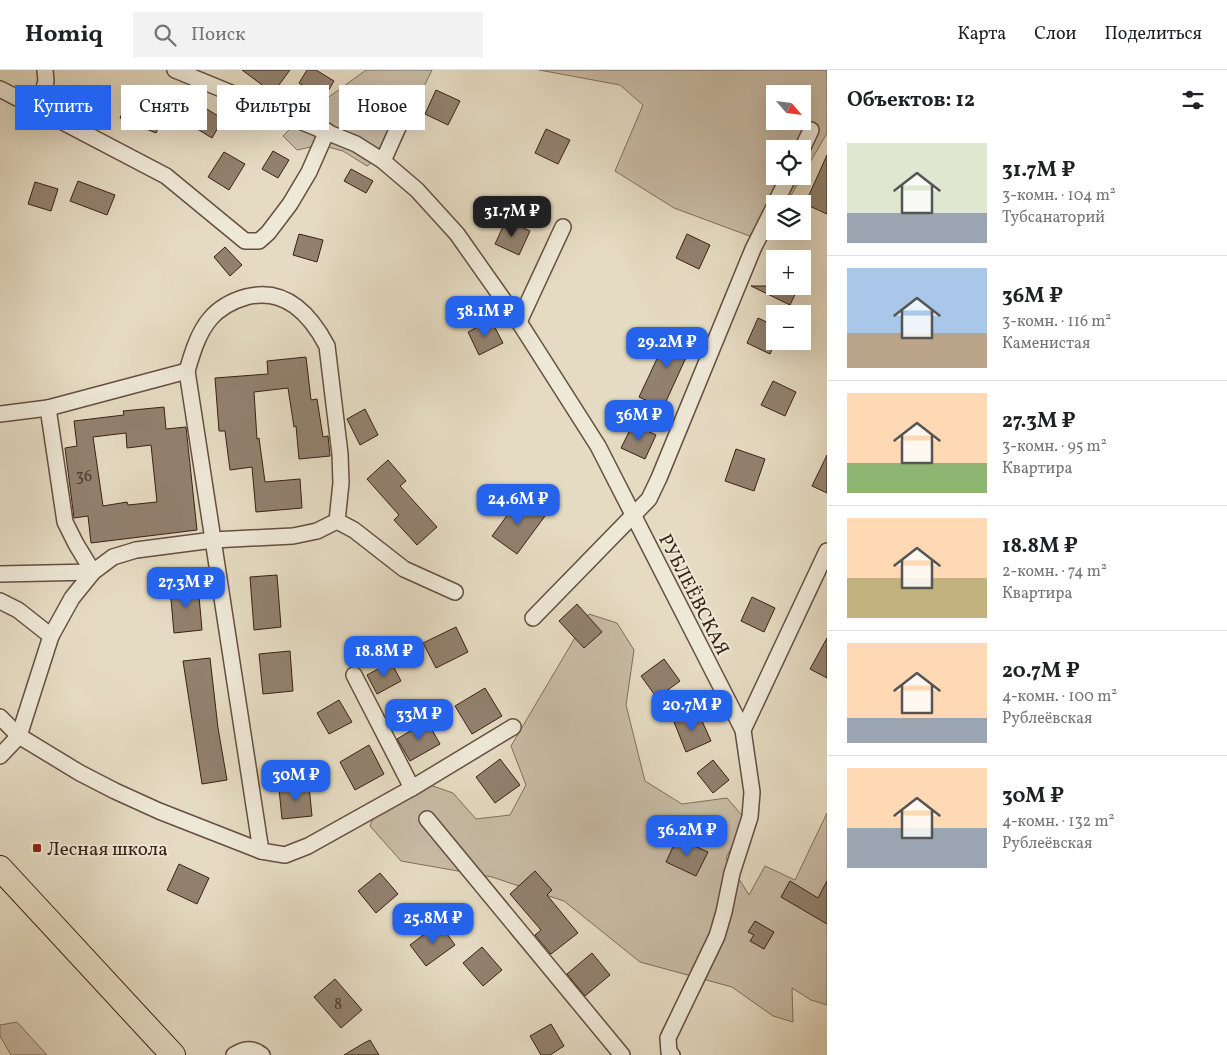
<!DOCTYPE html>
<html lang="ru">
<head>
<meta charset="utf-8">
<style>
  body { margin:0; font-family:Vollkorn,serif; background:#f2f2f2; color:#202124; height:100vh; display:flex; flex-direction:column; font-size:19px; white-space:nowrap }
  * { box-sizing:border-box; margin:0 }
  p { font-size:16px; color:#757577 }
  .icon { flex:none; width:28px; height:28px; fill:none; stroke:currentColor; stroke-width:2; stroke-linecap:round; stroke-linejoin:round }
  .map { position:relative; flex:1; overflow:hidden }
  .drawer { display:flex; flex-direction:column; background:#fff; width:400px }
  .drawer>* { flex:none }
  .guide { position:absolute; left:15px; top:15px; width:475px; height:45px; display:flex; gap:10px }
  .needle { width:32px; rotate:118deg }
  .tools { position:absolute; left:766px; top:15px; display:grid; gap:10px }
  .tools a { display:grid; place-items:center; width:45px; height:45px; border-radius:0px; background:#fff; box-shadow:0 5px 20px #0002; font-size:25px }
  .price { position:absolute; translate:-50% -42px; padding:0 11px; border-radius:10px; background:#2563eb; color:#fff; font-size:16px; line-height:32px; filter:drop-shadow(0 1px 2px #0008) }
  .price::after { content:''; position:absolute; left:50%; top:30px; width:15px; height:11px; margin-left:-8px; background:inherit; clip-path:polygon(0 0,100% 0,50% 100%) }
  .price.on { background:#222; color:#fff }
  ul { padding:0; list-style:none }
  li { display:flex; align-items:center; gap:15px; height:125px; padding:0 20px }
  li+li { border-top:1px solid #e0e0e0 }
  li span { display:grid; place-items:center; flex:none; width:140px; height:100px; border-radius:0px; color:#555 }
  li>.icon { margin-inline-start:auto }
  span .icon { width:60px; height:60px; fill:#fffc; stroke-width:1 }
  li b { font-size:21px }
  h2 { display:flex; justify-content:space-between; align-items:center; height:60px; padding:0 20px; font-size:21px }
  .chip { padding:0 18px; border-radius:0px; background:#fff; box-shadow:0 5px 20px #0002; font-size:18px; line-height:45px }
  .chip.on { background:#2563eb; color:#fff }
  header { display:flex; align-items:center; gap:30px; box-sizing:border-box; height:70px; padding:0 25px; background:#fff; border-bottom:1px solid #e0e0e0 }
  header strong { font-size:24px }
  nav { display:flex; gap:28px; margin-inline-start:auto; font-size:18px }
  .search { width:350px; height:45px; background:#f2f2f2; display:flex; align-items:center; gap:12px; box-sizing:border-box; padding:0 18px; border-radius:0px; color:#757577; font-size:19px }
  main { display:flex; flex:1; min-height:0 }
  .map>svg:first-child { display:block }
  .green { fill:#c8bba5; stroke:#806e5d; fill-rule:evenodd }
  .building { fill:#92816f; stroke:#392015; fill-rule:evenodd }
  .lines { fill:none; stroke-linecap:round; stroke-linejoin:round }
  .street-casing { stroke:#644f40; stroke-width:18 }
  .primary-casing { stroke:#392015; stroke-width:26 }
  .street { stroke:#eee8d7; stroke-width:15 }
  .primary { stroke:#e5dbc2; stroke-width:24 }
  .poi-dot { fill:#8f2418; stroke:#eee8d7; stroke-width:2 }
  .labels { text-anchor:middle; stroke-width:4; stroke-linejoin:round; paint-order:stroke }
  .number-label { font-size:16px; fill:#4f382c }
  .street-label { font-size:19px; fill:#392015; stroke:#eee8d7 }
  .poi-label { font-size:19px; fill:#392015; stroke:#eee8d7; text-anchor:start }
</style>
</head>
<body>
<header>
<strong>Homiq</strong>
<div class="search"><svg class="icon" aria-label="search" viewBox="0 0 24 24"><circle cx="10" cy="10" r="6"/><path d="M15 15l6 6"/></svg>Поиск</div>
<nav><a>Карта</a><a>Слои</a><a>Поделиться</a></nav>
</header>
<main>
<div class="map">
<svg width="827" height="985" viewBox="0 0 827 985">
  <rect width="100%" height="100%" fill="#e5dbc2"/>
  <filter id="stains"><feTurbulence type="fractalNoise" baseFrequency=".004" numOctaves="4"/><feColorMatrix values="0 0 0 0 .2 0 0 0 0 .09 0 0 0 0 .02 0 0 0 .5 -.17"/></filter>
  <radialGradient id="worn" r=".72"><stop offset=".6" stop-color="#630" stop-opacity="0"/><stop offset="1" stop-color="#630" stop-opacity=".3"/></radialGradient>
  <!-- green -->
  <g class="green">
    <path d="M366,0H432L395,76L367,96L343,81L320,75L297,80L283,66L304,45Z"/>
    <path d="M539,0H827V63L786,134H775L763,171L674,138L615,101L643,35L620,15ZM775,24H802V51H775ZM775,79H802V106H775Z"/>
    <path d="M589,544L617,553L634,580L626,635L645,711L682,734L727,728L746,750L726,788L749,825L765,796L795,810L827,743V935L811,930L792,918L793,952L773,946L732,917L640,892L564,831L492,807L401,791L370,756L379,732L413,709L453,723L476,749L510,745L526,715L511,676Z"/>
    <path d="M17,952L47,985H11L0,966V955Z"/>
  </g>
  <!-- building -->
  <g class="building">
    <path d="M242,0H290L273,23Z"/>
    <path d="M307,0H316L334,11L324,28L299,13Z"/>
    <path d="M436,20L460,31L448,55L425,44Z"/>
    <path d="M130,24L166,40L156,63L120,48Z"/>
    <path d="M197,33L223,49L212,68L186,52Z"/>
    <path d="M546,59L570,70L558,94L535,83Z"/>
    <path d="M273,81L289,90L278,108L262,99Z"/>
    <path d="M224,82L245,94L229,120L208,107Z"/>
    <path d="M827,85V144L805,134Z"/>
    <path d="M351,99L373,111L366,123L344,111Z"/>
    <path d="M78,111L115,125L107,145L70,131Z"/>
    <path d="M35,112L58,119L51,141L28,134Z"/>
    <path d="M506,150L530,161L519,185L495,174Z"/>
    <path d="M299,164L323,170L317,192L293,185Z"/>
    <path d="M687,164L710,175L699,199L676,188Z"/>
    <path d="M225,177L242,195L230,206L214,187Z"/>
    <path d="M751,216H799L790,235Z"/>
    <path d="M758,248L775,256V273L770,284L747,273Z"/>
    <path d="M491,250L503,273L479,285L468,262Z"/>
    <path d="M671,259L694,270L663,338L639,327Z"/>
    <path d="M306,287L311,330L317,329L323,367L328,366L330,386L299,389L296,356L294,357L288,318L254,322L257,369L259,368L265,412L300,409L302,438L256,442L252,397L230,400L225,361H219L215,308L268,304L267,291Z"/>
    <path d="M773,311L796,322L785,346L761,335Z"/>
    <path d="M164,337L166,359L186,357L197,460L91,473L88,446L74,448L65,378L77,376L74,351L124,345L123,341ZM126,363L127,378L151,375L157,432L128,435L127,432L103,436L93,367Z"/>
    <path d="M365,339L378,365L360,375L347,349Z"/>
    <path d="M633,354L656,365L645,389L621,378Z"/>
    <path d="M736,379L765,389L754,421L725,411Z"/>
    <path d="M827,385V423L812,416Z"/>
    <path d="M388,390L406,411L400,416L437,457L417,475L394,450L399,445L367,409Z"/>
    <path d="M520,428L545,446L517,484L492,466Z"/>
    <path d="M277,505L281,557L254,560L250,507Z"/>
    <path d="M198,515L202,560L174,563L170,518Z"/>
    <path d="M752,527L775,538L764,562L741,551Z"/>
    <path d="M577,534L602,562L584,578L559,551Z"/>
    <path d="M456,557L468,582L436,598L423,573Z"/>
    <path d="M827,568V608L810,599Z"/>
    <path d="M290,581L293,621L263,624L259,584Z"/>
    <path d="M210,588L218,658L227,710L202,714L183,591Z"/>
    <path d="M664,589L680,611L657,628L641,606Z"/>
    <path d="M391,592L401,611L377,624L367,605Z"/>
    <path d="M485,618L502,646L472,664L455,636Z"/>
    <path d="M339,630L352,652L329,664L317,643Z"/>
    <path d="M698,642L711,671L686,682L674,652Z"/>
    <path d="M427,651L440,674L410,691L397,669Z"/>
    <path d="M369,675L384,704L355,720L340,692Z"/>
    <path d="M500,689L520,715L495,733L476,707Z"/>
    <path d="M713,690L729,710L713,723L697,703Z"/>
    <path d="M309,716L312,746L282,749L279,719Z"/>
    <path d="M677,768L708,782L696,806L666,792Z"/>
    <path d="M179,794L209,808L197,834L167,820Z"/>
    <path d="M535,801L552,820L547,825L578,863L551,884L535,865L541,860L510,824Z"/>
    <path d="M380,803L398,824L376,843L358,821Z"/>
    <path d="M790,811L818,828L827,811V854L781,827Z"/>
    <path d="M755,851L774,862L764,879L750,871L754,865L748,862Z"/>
    <path d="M439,853L455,875L426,896L410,875Z"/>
    <path d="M482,877L502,900L483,916L463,893Z"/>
    <path d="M592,883L610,905L585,926L567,904Z"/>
    <path d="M335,909L362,940L341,958L314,927Z"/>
    <path d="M551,954L564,976L550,985H541L530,966Z"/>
    <path d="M370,970L379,985H344L364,973Z"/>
  </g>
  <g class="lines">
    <defs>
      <g id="street">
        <path d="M175,0L356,74L383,91L417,120L457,164L519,252L598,376L743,660L752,722L750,747L732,803L724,842L717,866L668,968L669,982L672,985"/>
        <path d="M0,19L166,106L245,171H259L268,163L290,134L309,102L327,61"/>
        <path d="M38,39L46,11L45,0"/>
        <path d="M802,79L811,60"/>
        <path d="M383,91L412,26"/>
        <path d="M775,134L789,106"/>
        <path d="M519,252L563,157"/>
        <path d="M48,338L65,452L76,474L93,502"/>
        <path d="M0,344L48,338L187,301"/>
        <path d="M0,504L93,502"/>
        <path d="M0,531L18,540L51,566"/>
        <path d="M533,548L649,429L659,408L753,179L775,135"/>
        <path d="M354,605L412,718"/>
        <path d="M0,647L19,666L80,703L115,721L159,741L261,781L285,785L308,776L412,718L513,657"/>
        <path d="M743,660L827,481"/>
        <path d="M0,686L19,666L51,566L72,528L93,502L113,487L136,480L213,470L293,466L317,461L337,451"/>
        <path d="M427,749L622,985"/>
        <path d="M261,781L187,301C192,284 198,263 210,249C220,237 232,231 246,227C285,217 310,244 327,276L340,384L341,413L337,451L354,460L404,499L455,522"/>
        <path d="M234,985C244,979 252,977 262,985"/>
      </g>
      <path id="primary" d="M0,798L173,985"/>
    </defs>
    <!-- street casing -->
    <use href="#street" class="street-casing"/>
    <!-- primary casing -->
    <use href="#primary" class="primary-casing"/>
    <!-- street -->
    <use href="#street" class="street"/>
    <!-- primary -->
    <use href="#primary" class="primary"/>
  </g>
  <!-- markers -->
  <rect class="poi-dot" x="32" y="773" width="10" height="10" rx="2.5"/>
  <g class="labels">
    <!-- number labels -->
    <g class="number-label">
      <text x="84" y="411">36</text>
      <text x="338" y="939">8</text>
    </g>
    <!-- street labels -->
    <g class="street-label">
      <text transform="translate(695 524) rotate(63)" y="7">РУБЛЕЁВСКАЯ</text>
    </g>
    <!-- poi labels -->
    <g class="poi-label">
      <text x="47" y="785">Лесная школа</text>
    </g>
  </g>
  <rect width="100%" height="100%" filter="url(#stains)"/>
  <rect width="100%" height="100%" fill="url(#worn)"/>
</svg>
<div class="tools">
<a><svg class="needle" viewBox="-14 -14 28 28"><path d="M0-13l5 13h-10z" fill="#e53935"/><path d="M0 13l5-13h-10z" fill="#757577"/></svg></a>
<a><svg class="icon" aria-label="locate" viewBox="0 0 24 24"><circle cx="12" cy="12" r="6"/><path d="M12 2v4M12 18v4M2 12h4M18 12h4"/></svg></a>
<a><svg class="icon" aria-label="layers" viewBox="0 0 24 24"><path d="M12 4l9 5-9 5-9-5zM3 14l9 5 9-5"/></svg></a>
<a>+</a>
<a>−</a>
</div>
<b class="price on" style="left:512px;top:168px">31.7M ₽</b>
<b class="price" style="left:485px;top:268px">38.1M ₽</b>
<b class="price" style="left:667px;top:299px">29.2M ₽</b>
<b class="price" style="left:639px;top:372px">36M ₽</b>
<b class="price" style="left:518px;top:456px">24.6M ₽</b>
<b class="price" style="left:186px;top:539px">27.3M ₽</b>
<b class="price" style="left:384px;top:608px">18.8M ₽</b>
<b class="price" style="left:692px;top:662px">20.7M ₽</b>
<b class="price" style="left:419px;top:671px">33M ₽</b>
<b class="price" style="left:296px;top:732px">30M ₽</b>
<b class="price" style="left:687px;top:787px">36.2M ₽</b>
<b class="price" style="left:433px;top:875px">25.8M ₽</b>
<div class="guide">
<a class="chip on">Купить</a>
<a class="chip">Снять</a>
<a class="chip">Фильтры</a>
<a class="chip">Новое</a>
</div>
</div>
<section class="drawer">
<h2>Объектов: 12<svg class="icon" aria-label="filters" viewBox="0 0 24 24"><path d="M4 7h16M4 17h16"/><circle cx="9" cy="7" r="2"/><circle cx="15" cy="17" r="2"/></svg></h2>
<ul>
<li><span style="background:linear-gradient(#dfe7d0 70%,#9aa5b1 0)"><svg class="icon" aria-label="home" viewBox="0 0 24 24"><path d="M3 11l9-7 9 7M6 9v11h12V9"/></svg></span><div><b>31.7M ₽</b><p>3-комн. · 104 m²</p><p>Тубсанаторий</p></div></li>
<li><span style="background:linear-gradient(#a9c7e8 65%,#b9a48a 0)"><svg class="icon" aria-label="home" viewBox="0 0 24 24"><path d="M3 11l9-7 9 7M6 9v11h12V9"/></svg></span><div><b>36M ₽</b><p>3-комн. · 116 m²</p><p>Каменистая</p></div></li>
<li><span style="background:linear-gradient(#ffd9b3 70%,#8fb573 0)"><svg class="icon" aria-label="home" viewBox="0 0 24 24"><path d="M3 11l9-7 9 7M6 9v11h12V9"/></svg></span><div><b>27.3M ₽</b><p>3-комн. · 95 m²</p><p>Квартира</p></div></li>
<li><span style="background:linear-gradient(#ffd9b3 60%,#c2b280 0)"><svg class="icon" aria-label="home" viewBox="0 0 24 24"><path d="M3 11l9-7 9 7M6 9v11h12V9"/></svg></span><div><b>18.8M ₽</b><p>2-комн. · 74 m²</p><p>Квартира</p></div></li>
<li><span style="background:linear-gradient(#ffd9b3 75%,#9aa5b1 0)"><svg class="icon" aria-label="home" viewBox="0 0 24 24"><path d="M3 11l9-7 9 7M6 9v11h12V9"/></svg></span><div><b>20.7M ₽</b><p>4-комн. · 100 m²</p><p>Рублеёвская</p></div></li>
<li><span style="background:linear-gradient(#ffd9b3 60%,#9aa5b1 0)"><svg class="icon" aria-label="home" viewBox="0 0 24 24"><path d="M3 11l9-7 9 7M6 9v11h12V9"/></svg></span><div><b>30M ₽</b><p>4-комн. · 132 m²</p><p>Рублеёвская</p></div></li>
</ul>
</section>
</main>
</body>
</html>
